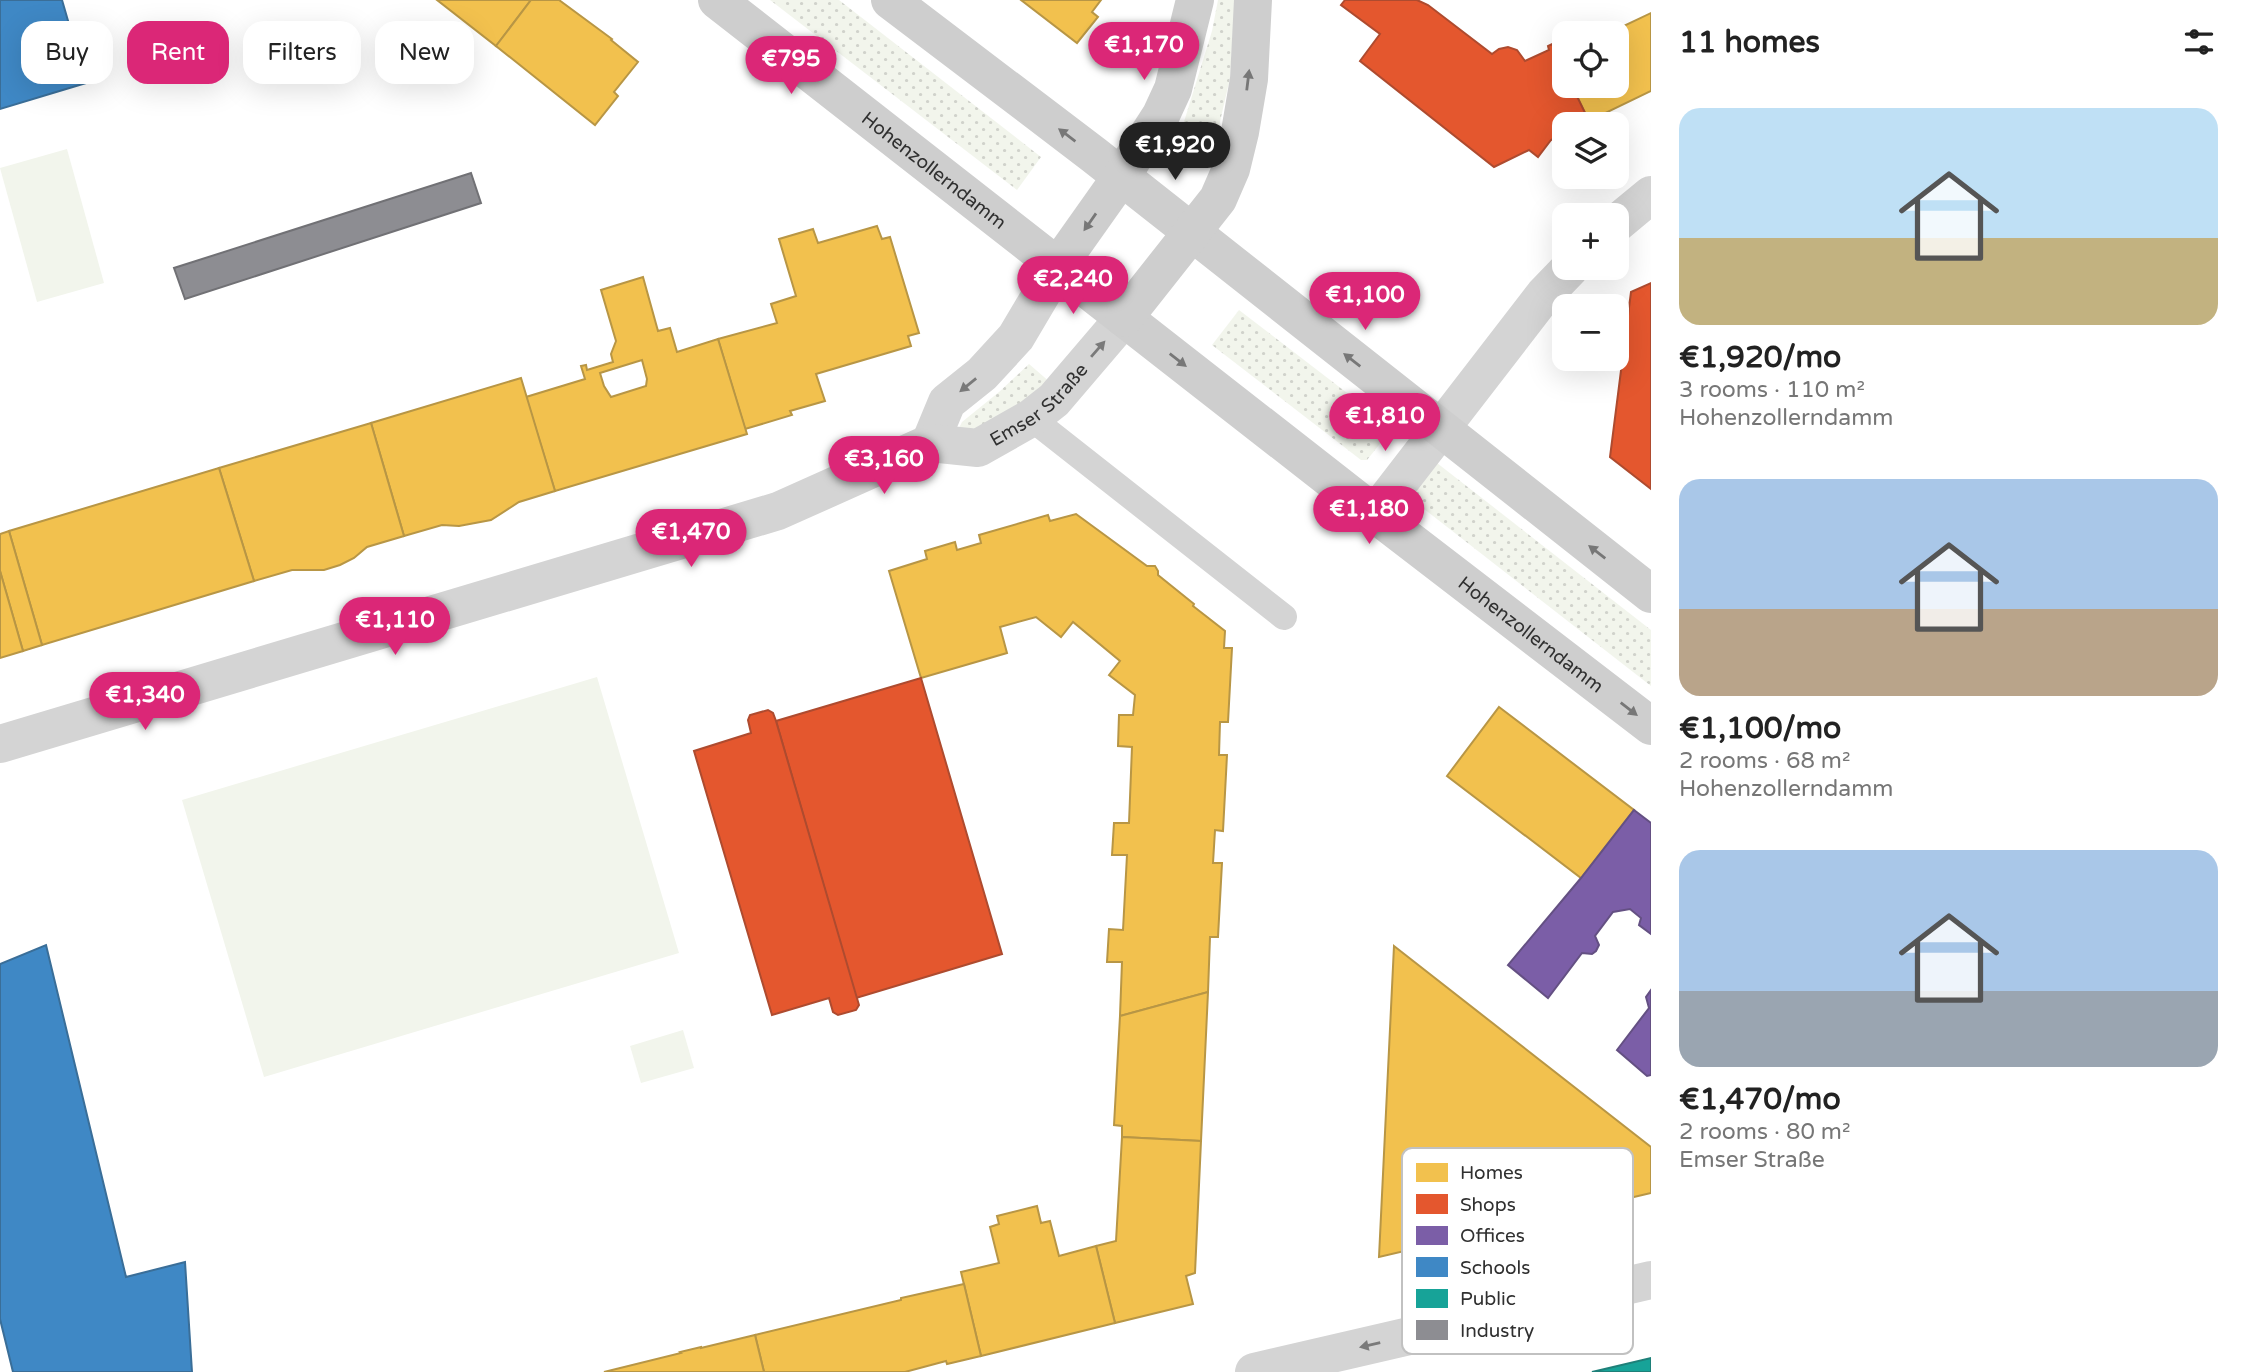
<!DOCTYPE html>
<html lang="en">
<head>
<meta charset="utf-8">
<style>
  body { margin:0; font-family:"Varela Round",sans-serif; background:#f6f6f6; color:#222; height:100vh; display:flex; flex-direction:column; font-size:26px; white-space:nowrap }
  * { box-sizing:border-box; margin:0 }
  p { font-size:23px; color:#767676 }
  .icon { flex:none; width:38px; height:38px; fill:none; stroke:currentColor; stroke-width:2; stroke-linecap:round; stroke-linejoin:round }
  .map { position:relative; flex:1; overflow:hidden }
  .side { display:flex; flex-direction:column; background:#fff; width:595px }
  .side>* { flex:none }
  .top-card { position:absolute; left:21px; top:21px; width:665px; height:63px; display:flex; gap:14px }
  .buttons { position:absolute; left:1552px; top:21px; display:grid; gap:14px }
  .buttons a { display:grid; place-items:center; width:77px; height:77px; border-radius:14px; background:#fff; box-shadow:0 7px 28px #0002; font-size:35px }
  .price { position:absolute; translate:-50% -60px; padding:0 16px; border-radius:24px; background:#db2777; color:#fff; font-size:23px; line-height:46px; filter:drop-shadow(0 2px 4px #0008) }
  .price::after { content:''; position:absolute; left:50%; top:42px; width:21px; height:16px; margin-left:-10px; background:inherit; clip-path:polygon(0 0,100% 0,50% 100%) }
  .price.current { background:#222; color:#fff }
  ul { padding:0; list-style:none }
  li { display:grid; align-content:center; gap:14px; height:371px; padding:0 28px }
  li span { display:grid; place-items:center; height:217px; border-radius:21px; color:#555 }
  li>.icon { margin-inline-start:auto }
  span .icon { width:126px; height:126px; fill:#fffc; stroke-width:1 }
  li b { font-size:30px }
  h2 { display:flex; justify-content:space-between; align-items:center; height:84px; padding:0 28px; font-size:30px }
  .chip { padding:0 24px; border-radius:21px; background:#fff; box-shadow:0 7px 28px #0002; font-size:24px; line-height:63px }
  .chip.current { background:#db2777; color:#fff }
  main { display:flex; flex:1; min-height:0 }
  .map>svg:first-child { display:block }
  .grass { fill:url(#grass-dots) }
  .park { fill:#f2f5ec }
  .homes { fill:#f2c14e; stroke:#b89645; stroke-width:2; fill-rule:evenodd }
  .shops { fill:#e4572e; stroke:#ae4b2f; stroke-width:2 }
  .offices { fill:#7b5ea7; stroke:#645083; stroke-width:2 }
  .schools { fill:#3f88c5; stroke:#3a6e98; stroke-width:2 }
  .public { fill:#17a398; stroke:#1e8079; stroke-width:2 }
  .industry { fill:#8d8d92; stroke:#717175; stroke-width:2 }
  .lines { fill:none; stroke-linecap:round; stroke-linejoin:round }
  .lane { stroke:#d4d4d4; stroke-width:26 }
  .street { stroke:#d4d4d4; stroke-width:38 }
  .secondary { stroke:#cecece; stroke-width:38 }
  .oneway { fill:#777 }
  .oneway2 { fill:#7a7a7a }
  .labels { text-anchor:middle; stroke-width:7; stroke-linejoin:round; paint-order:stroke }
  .street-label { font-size:19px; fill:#303030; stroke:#fff }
  .key { fill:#fff; stroke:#c1c1c1; stroke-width:2 }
  .key-label { font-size:19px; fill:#303030 }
</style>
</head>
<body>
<main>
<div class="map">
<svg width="1651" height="1372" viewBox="0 0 1651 1372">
  <defs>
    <pattern id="grass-dots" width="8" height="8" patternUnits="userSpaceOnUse" patternTransform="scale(1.75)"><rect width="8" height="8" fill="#f2f5ec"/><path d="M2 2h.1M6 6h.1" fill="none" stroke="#d0d2cb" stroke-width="1.8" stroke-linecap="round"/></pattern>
  </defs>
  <rect width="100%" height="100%" fill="#fff"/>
  <!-- grass -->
  <g class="grass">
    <path d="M770,0H839L1041,157L1017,190Z"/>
    <path d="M1218,0H1235L1230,78L1214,148L1183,125L1212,31Z"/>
    <path d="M1239,310L1390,426V431L1367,460H1361L1212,345Z"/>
    <path d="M1029,364L1051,383L986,428L958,430L962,422L999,392Z"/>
    <path d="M1437,463L1651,630V686L1410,498Z"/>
  </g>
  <!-- park -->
  <g class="park">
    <path d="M67,149L104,283L37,302L0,168Z"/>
    <path d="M597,677L679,953L264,1077L182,800Z"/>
    <path d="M683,1030L694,1068L641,1083L630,1046Z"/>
  </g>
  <!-- homes -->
  <g class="homes">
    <path d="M437,0H531L496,46Z"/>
    <path d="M531,0H559L612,39L611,40L638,62L614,92L618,96L595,125L496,46Z"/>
    <path d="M1021,0H1101L1092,12L1098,17L1077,43Z"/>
    <path d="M1651,13V91L1589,121L1572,86H1617V33H1609Z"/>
    <path d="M1564,43V71L1554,48Z"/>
    <path d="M877,226L882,239L890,237L919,333L908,336L911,346L816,374L825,401L790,411L792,415L745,429L718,339L777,323L771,304L796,296L779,239L813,229L818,243Z"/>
    <path d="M643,277L658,331L670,328L677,352L718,339L747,434L555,491L526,397L585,379L581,366L586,365L587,370L613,362L611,354L616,341L601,290ZM642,360L647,379L646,386L611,397L604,386L600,373Z"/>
    <path d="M521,378L555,491L519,502L491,520L459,526L442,525L404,536L371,423Z"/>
    <path d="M371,423L404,536L367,547L354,558L340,565L324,570H292L254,581L219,468Z"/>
    <path d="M219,468L254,581L42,645L9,531Z"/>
    <path d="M1076,514L1147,566H1155L1158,571V575L1194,604L1193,606L1225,631L1224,648H1232L1228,722H1220L1219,755H1227L1223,831L1215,830L1213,863H1222L1218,937H1210L1208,992L1120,1016L1122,962H1107L1109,929L1123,930L1127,855H1112L1114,823H1129L1132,747L1118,746L1119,715H1133L1135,695L1109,675L1120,661L1073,622L1061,637L1036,617L1000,627L1007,653L921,678L889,571L927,559L925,551L955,542L957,550L981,543L979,535L1048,515L1050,521Z"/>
    <path d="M9,531L42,645L23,651L0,571V534Z"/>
    <path d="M0,571L23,651L0,658Z"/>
    <path d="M1499,707L1634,810L1581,878L1447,776Z"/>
    <path d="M1394,946L1651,1147V1193L1379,1257Z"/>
    <path d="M1208,992L1201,1141L1122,1137V1126L1114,1125L1120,1016Z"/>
    <path d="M1122,1137L1201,1141L1195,1273L1186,1276L1193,1304L1115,1323L1096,1246L1116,1241Z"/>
    <path d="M1037,1206L1041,1223L1050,1221L1059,1256L1096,1246L1115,1323L981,1356L961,1272L999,1263L990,1227L999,1224L997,1216Z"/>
    <path d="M964,1284L981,1356L947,1364L946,1361L905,1372H764L755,1335L901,1300V1298Z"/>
    <path d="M755,1335L764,1372H604L681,1353L680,1352L701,1347V1348Z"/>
  </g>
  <!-- shops -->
  <g class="shops">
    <path d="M1345,0H1417L1428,5L1492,54L1499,49L1508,47L1517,50L1525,61L1549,50L1548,46L1552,44L1564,71V86H1572L1589,121L1583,124H1564V133L1551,140L1538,157L1529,150L1494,167L1360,61L1380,34L1341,5Z"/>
    <path d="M1651,283V489L1610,457L1631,292Z"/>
    <path d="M921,678L1002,954L856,998L776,721Z"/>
    <path d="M768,710L773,713L776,721L859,1005L856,1010L838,1015L833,1012L829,998L772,1015L694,751L751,733L748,720L750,715Z"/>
  </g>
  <!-- offices -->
  <g class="offices">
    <path d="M1634,810L1651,823V934L1639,925L1641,918L1630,909L1613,912L1595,936L1599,945L1596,951L1592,954L1582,953L1548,998L1508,965L1581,878Z"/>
    <path d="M1651,990V1075L1647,1076L1617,1050L1649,1008L1646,997Z"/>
  </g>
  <!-- schools -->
  <g class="schools">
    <path d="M0,0H62L86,83L0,109Z"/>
    <path d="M46,945L126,1277L185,1262L192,1372H13L0,1319V964Z"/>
  </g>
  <!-- public -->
  <path class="public" d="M1651,1358V1372H1592Z"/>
  <!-- industry -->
  <path class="industry" d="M471,173L481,203L185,299L174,268Z"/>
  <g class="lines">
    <!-- lane -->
    <path class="lane" d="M1031,418L1284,617"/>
    <!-- street -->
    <g class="street">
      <path d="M1617,223L1651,195"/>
      <path d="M930,443L947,402L982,374L1016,337L1058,266"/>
      <path d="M1375,514L1544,295L1570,268"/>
      <path id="s1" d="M0,744L778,511L930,443L978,448L1031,418L1054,400L1124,318"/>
      <path d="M1254,1372L1651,1280"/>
    </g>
    <!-- secondary -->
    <g class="secondary">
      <path id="s2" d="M717,0L1375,514L1651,726"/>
      <path d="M890,0L1094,155L1651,594"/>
      <path d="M1058,266L1121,177L1161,115L1173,89L1195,0"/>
      <path d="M1124,318L1218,199L1231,169L1240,132L1249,79L1253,0"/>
    </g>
  </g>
  <!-- one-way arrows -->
  <defs><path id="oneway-solid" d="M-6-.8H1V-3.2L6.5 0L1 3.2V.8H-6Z" transform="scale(1.75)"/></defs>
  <g class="oneway">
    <use href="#oneway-solid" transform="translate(1248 80) rotate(-83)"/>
    <use href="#oneway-solid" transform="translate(1067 135) rotate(-143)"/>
    <use href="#oneway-solid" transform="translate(1090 222) rotate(125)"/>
    <use href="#oneway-solid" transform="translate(1178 360) rotate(38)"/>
    <use href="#oneway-solid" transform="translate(1352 360) rotate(-142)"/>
    <use href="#oneway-solid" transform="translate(1597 552) rotate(-142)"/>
    <use href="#oneway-solid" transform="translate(1629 709) rotate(38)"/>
  </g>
  <g class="oneway2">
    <use href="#oneway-solid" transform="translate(1098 349) rotate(-49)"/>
    <use href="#oneway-solid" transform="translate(968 385) rotate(141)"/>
    <use href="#oneway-solid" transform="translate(1370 1345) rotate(167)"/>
  </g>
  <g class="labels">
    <!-- street labels -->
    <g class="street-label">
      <text dy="7" stroke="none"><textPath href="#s2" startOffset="276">Hohenzollerndamm</textPath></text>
      <text dy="7" stroke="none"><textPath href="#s1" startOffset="1102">Emser Straße</textPath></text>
      <text dy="7" stroke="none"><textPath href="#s2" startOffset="1032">Hohenzollerndamm</textPath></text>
    </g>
  </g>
  <!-- legend -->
  <rect x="1402" y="1148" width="231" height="206" rx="10" class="key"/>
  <rect x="1416" y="1163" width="32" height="19" fill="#f2c14e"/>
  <rect x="1416" y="1194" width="32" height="20" fill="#e4572e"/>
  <rect x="1416" y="1226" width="32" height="19" fill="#7b5ea7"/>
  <rect x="1416" y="1257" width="32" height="20" fill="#3f88c5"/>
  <rect x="1416" y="1289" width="32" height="19" fill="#17a398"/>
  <rect x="1416" y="1320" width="32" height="20" fill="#8d8d92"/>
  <g class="key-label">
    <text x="1460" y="1179">Homes</text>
    <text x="1460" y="1211">Shops</text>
    <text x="1460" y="1242">Offices</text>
    <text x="1460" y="1274">Schools</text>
    <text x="1460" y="1305">Public</text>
    <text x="1460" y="1337">Industry</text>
  </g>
</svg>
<div class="buttons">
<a><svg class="icon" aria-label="locate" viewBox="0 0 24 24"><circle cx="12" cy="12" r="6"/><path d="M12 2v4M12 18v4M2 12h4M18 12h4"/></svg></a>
<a><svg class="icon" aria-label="layers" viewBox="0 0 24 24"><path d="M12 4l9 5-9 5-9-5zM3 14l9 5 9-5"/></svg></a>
<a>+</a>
<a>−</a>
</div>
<b class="price" style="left:1144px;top:82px">€1,170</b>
<b class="price" style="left:791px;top:96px">€795</b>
<b class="price current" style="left:1175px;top:182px">€1,920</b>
<b class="price" style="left:1073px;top:316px">€2,240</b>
<b class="price" style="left:1365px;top:332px">€1,100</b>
<b class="price" style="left:1385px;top:453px">€1,810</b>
<b class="price" style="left:884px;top:496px">€3,160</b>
<b class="price" style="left:1369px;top:546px">€1,180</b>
<b class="price" style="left:691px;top:569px">€1,470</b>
<b class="price" style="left:395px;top:657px">€1,110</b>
<b class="price" style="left:145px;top:732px">€1,340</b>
<div class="top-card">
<a class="chip">Buy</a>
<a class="chip current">Rent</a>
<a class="chip">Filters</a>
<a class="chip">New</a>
</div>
</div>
<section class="side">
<h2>11 homes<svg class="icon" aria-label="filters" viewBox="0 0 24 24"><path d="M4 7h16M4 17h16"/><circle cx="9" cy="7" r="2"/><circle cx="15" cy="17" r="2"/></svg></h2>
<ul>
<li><span style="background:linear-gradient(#bfe0f5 60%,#c2b280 0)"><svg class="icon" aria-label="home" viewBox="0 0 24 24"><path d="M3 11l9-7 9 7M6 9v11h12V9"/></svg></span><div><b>€1,920/mo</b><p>3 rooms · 110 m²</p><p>Hohenzollerndamm</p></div></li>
<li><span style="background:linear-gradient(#a9c7e8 60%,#b9a48a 0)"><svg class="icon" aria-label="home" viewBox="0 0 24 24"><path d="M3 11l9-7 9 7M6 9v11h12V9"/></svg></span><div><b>€1,100/mo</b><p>2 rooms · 68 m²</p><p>Hohenzollerndamm</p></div></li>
<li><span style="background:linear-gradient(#a9c7e8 65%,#9aa5b1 0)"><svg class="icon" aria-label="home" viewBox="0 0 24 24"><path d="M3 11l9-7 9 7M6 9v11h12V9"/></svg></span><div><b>€1,470/mo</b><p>2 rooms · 80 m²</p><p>Emser Straße</p></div></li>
</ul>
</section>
</main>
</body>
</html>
